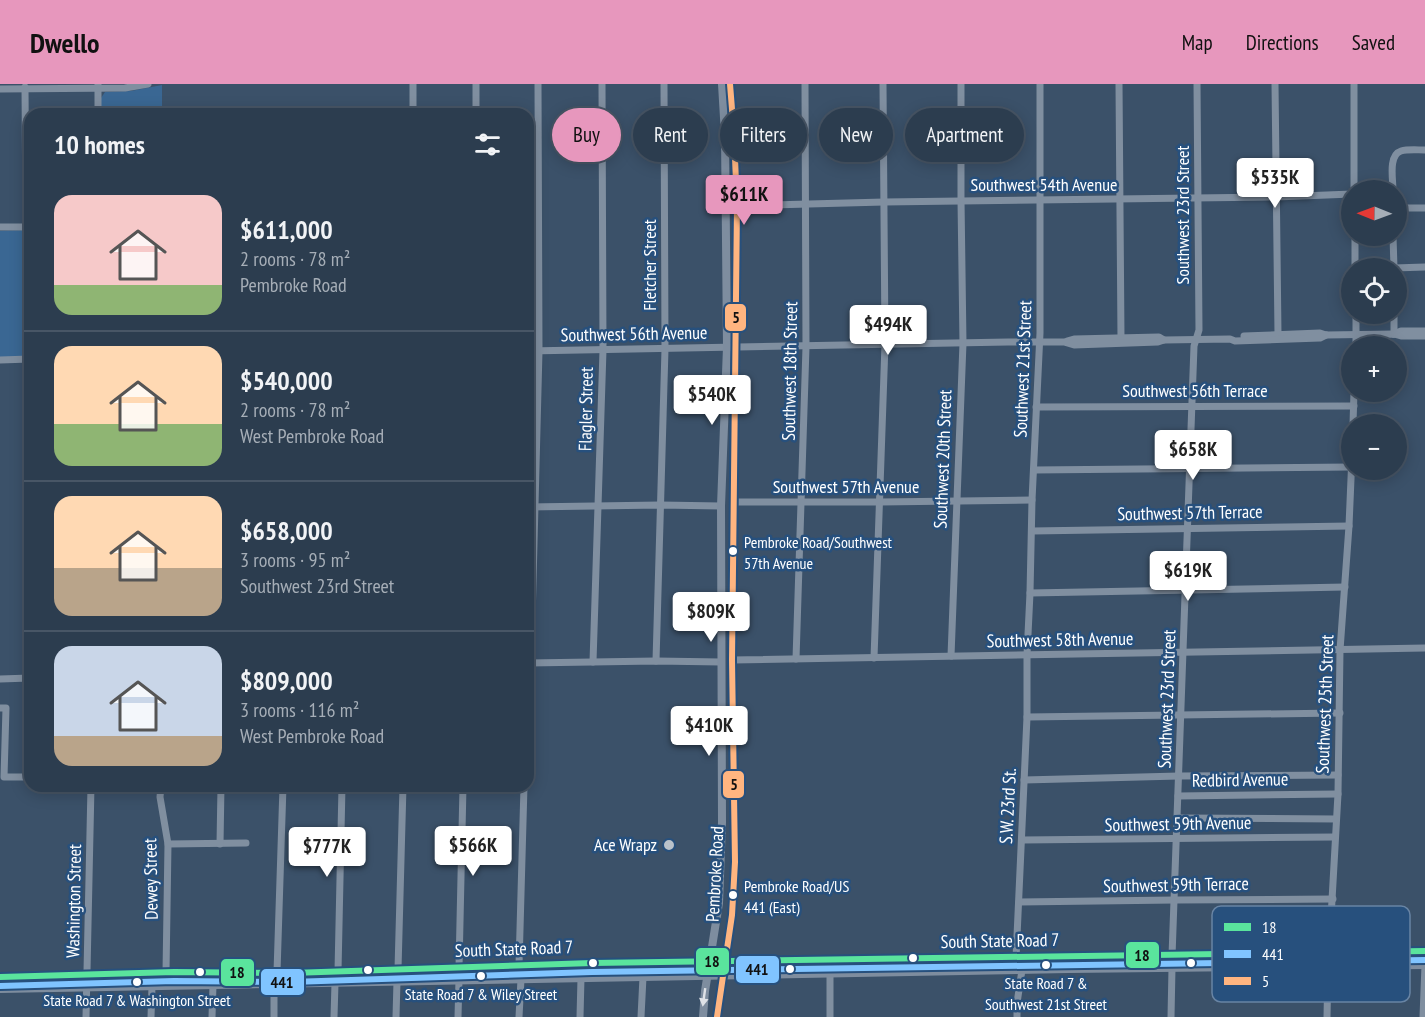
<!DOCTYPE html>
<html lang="en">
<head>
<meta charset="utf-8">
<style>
  body { margin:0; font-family:"PT Sans Narrow",sans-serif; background:#344456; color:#f1f3f6; height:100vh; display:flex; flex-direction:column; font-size:22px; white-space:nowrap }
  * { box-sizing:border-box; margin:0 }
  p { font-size:20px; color:#a6aeb7 }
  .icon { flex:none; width:33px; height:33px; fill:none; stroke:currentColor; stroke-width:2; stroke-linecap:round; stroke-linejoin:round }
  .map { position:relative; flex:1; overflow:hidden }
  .sheet { position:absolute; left:24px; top:24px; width:510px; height:684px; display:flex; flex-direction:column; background:#2c3d4f; border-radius:18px; box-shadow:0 3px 15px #0003,0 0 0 2px #485666 }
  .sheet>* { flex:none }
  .banner { position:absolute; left:552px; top:24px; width:570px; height:54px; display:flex; gap:12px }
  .needle { width:39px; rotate:271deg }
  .controls { position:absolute; left:1341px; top:96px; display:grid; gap:12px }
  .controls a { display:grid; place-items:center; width:66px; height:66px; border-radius:50%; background:#2c3d4f; box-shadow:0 3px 15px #0003,0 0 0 2px #485666; font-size:30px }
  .price { position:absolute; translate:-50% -51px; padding:0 14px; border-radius:6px; background:#fff; color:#222; font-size:20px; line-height:39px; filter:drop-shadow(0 2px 3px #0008) }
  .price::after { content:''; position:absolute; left:50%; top:36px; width:18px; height:14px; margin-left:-9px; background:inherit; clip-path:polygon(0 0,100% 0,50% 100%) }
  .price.current { background:#e797bd; color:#111 }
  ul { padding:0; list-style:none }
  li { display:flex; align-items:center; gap:18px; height:150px; padding:0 30px }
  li+li { border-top:2px solid #485666 }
  li span { display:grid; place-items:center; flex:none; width:168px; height:120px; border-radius:18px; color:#555 }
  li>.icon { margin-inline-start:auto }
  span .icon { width:72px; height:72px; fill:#fffc; stroke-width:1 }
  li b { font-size:26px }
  h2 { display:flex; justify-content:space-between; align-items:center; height:72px; padding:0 30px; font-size:26px }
  .chip { padding:0 21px; border-radius:27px; background:#2c3d4f; box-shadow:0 3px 15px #0003,0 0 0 2px #485666; font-size:21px; line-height:54px }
  .chip.current { background:#e797bd; color:#111 }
  header { display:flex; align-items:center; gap:36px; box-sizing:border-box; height:84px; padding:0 30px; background:#e797bd; color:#111 }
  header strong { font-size:28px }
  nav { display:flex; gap:33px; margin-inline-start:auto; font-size:21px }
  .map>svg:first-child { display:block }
  .green { fill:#3a6793 }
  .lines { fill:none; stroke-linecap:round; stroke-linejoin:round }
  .minor { stroke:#808fa0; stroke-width:7 }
  .major { stroke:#7e8d9f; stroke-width:8 }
  .bus-1-casing { stroke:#27507d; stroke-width:10 }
  .bus-2-casing { stroke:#27507d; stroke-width:10 }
  .bus-3-casing { stroke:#27507d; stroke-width:10 }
  .bus-1 { stroke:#5ae49d; stroke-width:6 }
  .bus-2 { stroke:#80c4ff; stroke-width:6 }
  .bus-3 { stroke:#ffb580; stroke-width:6 }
  .oneway { fill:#dfe2e7 }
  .bus-dot { fill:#fff; stroke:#27507d; stroke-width:2 }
  .poi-dot { fill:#bac2ca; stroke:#27507d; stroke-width:2 }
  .labels { text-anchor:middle; stroke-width:5; stroke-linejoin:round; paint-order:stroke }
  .bus-label { font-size:16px; fill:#fff; stroke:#27507d }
  .street-label { font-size:18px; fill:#fff; stroke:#27507d }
  .poi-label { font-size:18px; fill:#fff; stroke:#27507d; text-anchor:end }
  .key { fill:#27507d; stroke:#6884a4; stroke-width:1.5 }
  .key-label { font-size:16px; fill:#fff }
  .line-badge { stroke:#27507d; stroke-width:2 }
  .pale-badge-label { font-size:16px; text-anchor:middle; font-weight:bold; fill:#111 }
</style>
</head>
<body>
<header>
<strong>Dwello</strong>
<nav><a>Map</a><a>Directions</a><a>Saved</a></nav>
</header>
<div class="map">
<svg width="1425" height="933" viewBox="0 0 1425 933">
  <rect width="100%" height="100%" fill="#3b5169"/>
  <!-- green -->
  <g class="green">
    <path d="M162,1V30H101V14L105,8L131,7Z"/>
    <path d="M30,146V273L0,274V147Z"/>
  </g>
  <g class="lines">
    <!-- minor -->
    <g class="minor">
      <path d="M98,0V30"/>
      <path d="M413,0V30"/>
      <path d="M476,0V30"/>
      <path d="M1119,0L1121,254"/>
      <path d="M1275,0L1278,250"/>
      <path d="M1354,0V106"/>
      <path d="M25,3L26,143"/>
      <path d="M0,5L125,4L148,0"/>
      <path d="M1393,106C1393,96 1388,71 1401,67C1408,65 1417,66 1425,66"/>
      <path d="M737,122L884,118L1276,113L1352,110"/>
      <path d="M1396,124H1425"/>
      <path d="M0,143H27"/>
      <path d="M1355,152V184"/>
      <path d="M1393,152L1394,184"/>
      <path d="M1394,184L1425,183"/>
      <path d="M1394,230V250"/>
      <path d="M1394,250L1401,247H1425"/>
      <path d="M1244,252L1320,249L1326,251L1394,250L1401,252H1425"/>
      <path d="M1067,257L1074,255L1159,253L1164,256L1230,255L1235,257L1320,254L1326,251"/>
      <path d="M1356,262V230"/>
      <path d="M528,267L1008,258H1064L1074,261L1158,258L1164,256"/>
      <path d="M0,276L30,275"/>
      <path d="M1036,323L1354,322"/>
      <path d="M1353,340L1354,308"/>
      <path d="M1034,386L1351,383"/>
      <path d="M733,418H880L1032,416"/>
      <path d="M528,423L660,421L721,422"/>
      <path d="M1032,447L1349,442"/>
      <path d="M1030,509L1345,503"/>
      <path d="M951,572L963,259L961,116V0"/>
      <path d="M874,574L885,260L883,0"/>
      <path d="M796,575L806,263L805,0"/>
      <path d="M732,576L1425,564"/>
      <path d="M656,577L665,265L664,0"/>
      <path d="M593,578L603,266L602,0"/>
      <path d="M528,579L656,577L721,578"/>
      <path d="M528,582L531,575L539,267L538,0"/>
      <path d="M0,595L30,594"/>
      <path d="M0,624H6L4,693H30"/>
      <path d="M1027,633L1340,629"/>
      <path d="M1024,696L1179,692L1338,691"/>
      <path d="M161,702L160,713L168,760L166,888"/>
      <path d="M1178,712L1338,710"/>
      <path d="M1178,734L1336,735"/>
      <path d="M1022,756L1335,753"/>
      <path d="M168,760L246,759"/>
      <path d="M220,760L221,702"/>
      <path d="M1019,818L1175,816L1333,815"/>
      <path d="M1329,869L1338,710L1340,566L1349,442L1352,371"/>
      <path d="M1172,872L1194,262L1199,246L1197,0"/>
      <path d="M1016,874L1027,633V571L1030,509L1032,416L1040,249V0"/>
      <path d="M519,881L524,702"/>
      <path d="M459,883L463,702"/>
      <path d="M398,885L403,702"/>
      <path d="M338,887L342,702"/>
      <path d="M277,888L283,702"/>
      <path d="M274,900V933"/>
      <path d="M86,933L91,702"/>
      <path d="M151,933L152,902"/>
      <path d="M212,933L213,901"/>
      <path d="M334,933L335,899"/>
      <path d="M396,933L397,897"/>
      <path d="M458,933L459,895"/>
      <path d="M519,933L521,895"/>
      <path d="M580,933L581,894"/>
      <path d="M641,933L643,893"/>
      <path d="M830,933V891"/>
      <path d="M1017,933V919L1022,886"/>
      <path d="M1171,933L1172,884"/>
      <path d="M1327,933L1328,882"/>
      <path d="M1423,933L1425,881"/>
    </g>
    <!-- major -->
    <g class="major">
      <path d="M0,893L174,888L291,889L592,879L1425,867"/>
      <path d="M0,905L1068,885L1425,881"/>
      <path d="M703,933L705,907L719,819L722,738L721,422L727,263L725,51L722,0"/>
      <path d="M717,933L732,831L735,778L732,576L737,122L734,50L730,0"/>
    </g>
    <defs>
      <path id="bus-1" d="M0,893L174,888L291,889L592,879L1425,867"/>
      <path id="bus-2" d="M0,902L174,897L291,898L592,888L1425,876"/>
      <path id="bus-3" d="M717,933L732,831L735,778L732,576L737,122L734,50L730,0"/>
    </defs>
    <!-- bus-1 casing -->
    <use href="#bus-1" class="bus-1-casing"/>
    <!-- bus-2 casing -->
    <use href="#bus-2" class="bus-2-casing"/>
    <!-- bus-3 casing -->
    <use href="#bus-3" class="bus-3-casing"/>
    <!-- bus-1 -->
    <use href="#bus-1" class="bus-1"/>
    <!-- bus-2 -->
    <use href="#bus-2" class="bus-2"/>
    <!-- bus-3 -->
    <use href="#bus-3" class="bus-3"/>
  </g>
  <!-- one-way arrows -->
  <defs><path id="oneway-solid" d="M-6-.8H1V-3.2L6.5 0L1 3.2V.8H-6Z" transform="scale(1.5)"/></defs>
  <use class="oneway" href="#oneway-solid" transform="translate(704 913) rotate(98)"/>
  <!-- markers -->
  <g class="bus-dot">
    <circle cx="733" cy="467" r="5"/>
    <circle cx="733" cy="811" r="5"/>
    <circle cx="913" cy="874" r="5"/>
    <circle cx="593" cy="879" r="5"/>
    <circle cx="1191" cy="879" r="5"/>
    <circle cx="1046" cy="881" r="5"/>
    <circle cx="790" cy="885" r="5"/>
    <circle cx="368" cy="886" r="5"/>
    <circle cx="200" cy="888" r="5"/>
    <circle cx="481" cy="892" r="5"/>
    <circle cx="137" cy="898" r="5"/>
  </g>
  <circle class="poi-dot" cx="669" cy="761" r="6"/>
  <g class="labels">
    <!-- bus labels -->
    <g class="bus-label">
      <text x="744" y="464" text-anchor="start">Pembroke Road/Southwest<tspan x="744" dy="21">57th Avenue</tspan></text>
      <text x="744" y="808" text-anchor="start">Pembroke Road/US<tspan x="744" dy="21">441 (East)</tspan></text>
      <text x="1046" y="905">State Road 7 &amp;<tspan x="1046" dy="21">Southwest 21st Street</tspan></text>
      <text x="481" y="916">State Road 7 &amp; Wiley Street</text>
      <text x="137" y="922">State Road 7 &amp; Washington Street</text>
    </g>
    <!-- street labels -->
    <g class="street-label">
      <text x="1044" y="107">Southwest 54th Avenue</text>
      <text transform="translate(1183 131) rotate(-90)" y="6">Southwest 23rd Street</text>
      <text transform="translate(650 181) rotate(-90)" y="6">Fletcher Street</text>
      <text transform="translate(634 250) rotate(-1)" y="6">Southwest 56th Avenue</text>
      <text transform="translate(1023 285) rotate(-88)" y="6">Southwest 21st Street</text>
      <text transform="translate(790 287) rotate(-89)" y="6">Southwest 18th Street</text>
      <text x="1195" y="313">Southwest 56th Terrace</text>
      <text transform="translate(586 325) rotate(-89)" y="6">Flagler Street</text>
      <text transform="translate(943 375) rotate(-88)" y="6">Southwest 20th Street</text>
      <text x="846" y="409">Southwest 57th Avenue</text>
      <text transform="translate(1190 429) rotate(-1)" y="6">Southwest 57th Terrace</text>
      <text transform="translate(1060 556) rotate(-1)" y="6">Southwest 58th Avenue</text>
      <text transform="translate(1167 615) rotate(-88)" y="6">Southwest 23rd Street</text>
      <text transform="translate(1325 620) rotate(-88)" y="6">Southwest 25th Street</text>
      <text transform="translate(1240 696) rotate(-1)" y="6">Redbird Avenue</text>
      <text transform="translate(1008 722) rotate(-87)" y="6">S.W. 23rd St.</text>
      <text transform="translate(1178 740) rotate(-1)" y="6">Southwest 59th Avenue</text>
      <text transform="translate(715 790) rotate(-87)" y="6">Pembroke Road</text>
      <text transform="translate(151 795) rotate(-91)" y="6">Dewey Street</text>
      <text transform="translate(1176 801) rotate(-1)" y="6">Southwest 59th Terrace</text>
      <text transform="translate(74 817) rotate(-89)" y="6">Washington Street</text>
      <text transform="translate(1000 857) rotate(-1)" y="6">South State Road 7</text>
      <text transform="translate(514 865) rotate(-2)" y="6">South State Road 7</text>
    </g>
    <!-- poi labels -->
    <g class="poi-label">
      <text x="657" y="767">Ace Wrapz</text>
    </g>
  </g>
  <!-- legend -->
  <rect x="1212" y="822" width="198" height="96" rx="9" class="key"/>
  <rect x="1224" y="839" width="27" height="8" fill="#5ae49d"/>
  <rect x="1224" y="866" width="27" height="8" fill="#80c4ff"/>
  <rect x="1224" y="893" width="27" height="8" fill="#ffb580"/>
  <g class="key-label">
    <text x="1262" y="849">18</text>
    <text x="1262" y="876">441</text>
    <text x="1262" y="903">5</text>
  </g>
  <g class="line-badge">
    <rect x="724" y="219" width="23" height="29" rx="6" fill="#ffb580"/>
    <rect x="722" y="686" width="23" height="29" rx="6" fill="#ffb580"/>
    <rect x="1125" y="857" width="35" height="28" rx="6" fill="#5ae49d"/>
    <rect x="695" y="863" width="35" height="29" rx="6" fill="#5ae49d"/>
    <rect x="735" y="871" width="45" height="29" rx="6" fill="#80c4ff"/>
    <rect x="220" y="874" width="35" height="29" rx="6" fill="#5ae49d"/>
    <rect x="260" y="884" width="45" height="28" rx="6" fill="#80c4ff"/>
  </g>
  <g class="pale-badge-label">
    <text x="736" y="239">5</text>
    <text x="734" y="706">5</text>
    <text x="1142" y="877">18</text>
    <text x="712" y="883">18</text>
    <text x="757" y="891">441</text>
    <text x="237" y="894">18</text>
    <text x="282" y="904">441</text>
  </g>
</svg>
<div class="controls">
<a><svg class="needle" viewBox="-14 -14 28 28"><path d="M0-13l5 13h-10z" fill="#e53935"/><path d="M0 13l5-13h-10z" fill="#a6aeb7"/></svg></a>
<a><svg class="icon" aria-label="locate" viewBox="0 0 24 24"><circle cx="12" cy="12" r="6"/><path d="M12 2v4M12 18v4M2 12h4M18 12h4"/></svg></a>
<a>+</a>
<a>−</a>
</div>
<b class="price" style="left:1275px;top:125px">$535K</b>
<b class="price current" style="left:744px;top:142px">$611K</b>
<b class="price" style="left:888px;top:272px">$494K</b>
<b class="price" style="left:712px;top:342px">$540K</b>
<b class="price" style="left:1193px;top:397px">$658K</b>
<b class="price" style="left:1188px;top:518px">$619K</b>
<b class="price" style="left:711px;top:559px">$809K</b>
<b class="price" style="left:709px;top:673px">$410K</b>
<b class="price" style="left:473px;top:793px">$566K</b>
<b class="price" style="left:327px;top:794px">$777K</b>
<div class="banner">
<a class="chip current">Buy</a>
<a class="chip">Rent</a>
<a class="chip">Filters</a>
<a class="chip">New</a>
<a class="chip">Apartment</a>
</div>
<section class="sheet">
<h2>10 homes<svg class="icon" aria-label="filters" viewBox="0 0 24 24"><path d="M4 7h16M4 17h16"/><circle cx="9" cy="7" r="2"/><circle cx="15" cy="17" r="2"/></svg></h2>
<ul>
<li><span style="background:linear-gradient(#f6c9c9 75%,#8fb573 0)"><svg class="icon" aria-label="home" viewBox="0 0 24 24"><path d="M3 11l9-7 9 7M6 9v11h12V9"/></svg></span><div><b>$611,000</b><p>2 rooms · 78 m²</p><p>Pembroke Road</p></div></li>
<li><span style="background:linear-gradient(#ffd9b3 65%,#8fb573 0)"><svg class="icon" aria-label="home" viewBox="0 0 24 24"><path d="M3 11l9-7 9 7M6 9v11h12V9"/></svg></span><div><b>$540,000</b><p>2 rooms · 78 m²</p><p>West Pembroke Road</p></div></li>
<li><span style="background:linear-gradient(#ffd9b3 60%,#b9a48a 0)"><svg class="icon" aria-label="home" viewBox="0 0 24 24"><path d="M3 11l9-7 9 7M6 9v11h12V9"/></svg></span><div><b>$658,000</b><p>3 rooms · 95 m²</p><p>Southwest 23rd Street</p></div></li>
<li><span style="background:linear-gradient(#c9d6e8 75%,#b9a48a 0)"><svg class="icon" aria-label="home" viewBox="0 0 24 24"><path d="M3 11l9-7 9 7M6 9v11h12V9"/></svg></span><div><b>$809,000</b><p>3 rooms · 116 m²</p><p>West Pembroke Road</p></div></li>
</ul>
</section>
</div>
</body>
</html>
